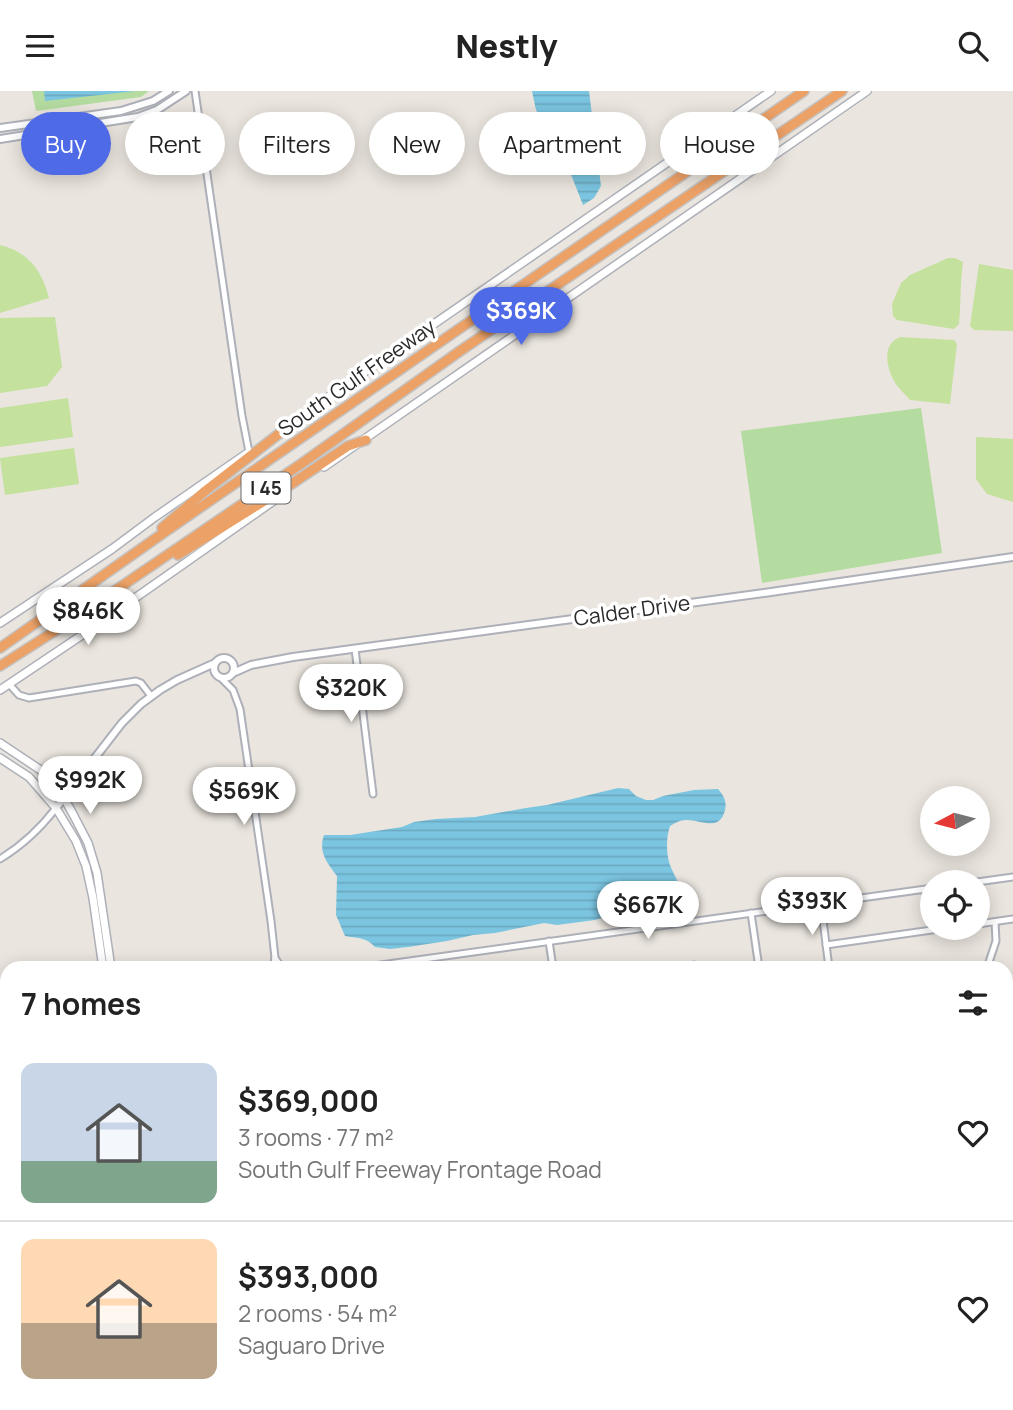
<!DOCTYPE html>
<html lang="en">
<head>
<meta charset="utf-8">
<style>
  body { margin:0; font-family:Manrope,sans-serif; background:#f2f2f2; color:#222; height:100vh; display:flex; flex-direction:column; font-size:26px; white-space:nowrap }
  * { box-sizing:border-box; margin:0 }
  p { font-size:23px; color:#767676 }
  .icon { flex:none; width:38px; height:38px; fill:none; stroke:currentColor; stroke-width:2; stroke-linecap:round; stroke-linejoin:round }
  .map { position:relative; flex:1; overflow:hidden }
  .panel { position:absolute; left:0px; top:870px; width:1013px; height:450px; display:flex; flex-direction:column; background:#fff; border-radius:21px 21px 0 0; box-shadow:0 4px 18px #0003 }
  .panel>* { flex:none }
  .hud { position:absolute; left:21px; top:21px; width:971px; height:63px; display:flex; gap:14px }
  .needle { width:46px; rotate:263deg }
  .controls { position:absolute; left:920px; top:695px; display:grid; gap:14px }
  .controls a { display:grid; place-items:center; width:70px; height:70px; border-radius:50%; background:#fff; box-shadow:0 4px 18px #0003; font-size:35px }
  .price { position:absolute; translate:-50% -60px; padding:0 16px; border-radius:24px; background:#fff; color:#222; font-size:23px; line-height:46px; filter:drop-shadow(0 2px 4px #0008) }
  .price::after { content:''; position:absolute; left:50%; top:42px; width:21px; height:16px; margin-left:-10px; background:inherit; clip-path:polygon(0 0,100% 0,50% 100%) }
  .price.on { background:#4f6ae6; color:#fff }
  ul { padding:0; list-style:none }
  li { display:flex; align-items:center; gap:21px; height:175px; padding:0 21px }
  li+li { border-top:2px solid #e0e0e0 }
  li span { display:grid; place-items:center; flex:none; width:196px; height:140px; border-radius:14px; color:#555 }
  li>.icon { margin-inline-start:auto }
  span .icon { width:84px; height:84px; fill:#fffc; stroke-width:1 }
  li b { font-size:30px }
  h2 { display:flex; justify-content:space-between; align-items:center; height:84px; padding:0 21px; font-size:30px }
  .pill { padding:0 24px; border-radius:32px; background:#fff; box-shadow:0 4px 18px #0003; font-size:24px; line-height:63px }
  .pill.on { background:#4f6ae6; color:#fff }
  header { display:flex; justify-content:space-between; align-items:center; height:91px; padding:0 21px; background:#fff; font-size:32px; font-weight:800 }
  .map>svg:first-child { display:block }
  .green { fill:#b4dba0 }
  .pitch { fill:#c4e19d }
  .water { fill:url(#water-rules) }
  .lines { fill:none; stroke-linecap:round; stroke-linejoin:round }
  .minor-casing { stroke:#aeb0b9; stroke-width:9 }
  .tertiary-casing { stroke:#aeb0b9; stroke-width:10 }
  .secondary-casing { stroke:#aeb0b9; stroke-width:10 }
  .motorway-casing { stroke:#c3c3c3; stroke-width:12 }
  .minor { stroke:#fff; stroke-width:5 }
  .tertiary { stroke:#fff; stroke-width:6 }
  .secondary { stroke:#fff; stroke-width:7 }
  .motorway { stroke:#eca167; stroke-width:9 }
  .labels { text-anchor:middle; stroke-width:7; stroke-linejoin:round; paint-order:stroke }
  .shield { fill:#fff; stroke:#6a6a6a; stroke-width:2 }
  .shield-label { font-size:19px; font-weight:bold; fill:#2a2a2a }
  .street-label { font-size:21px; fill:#2a2a2a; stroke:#fff }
</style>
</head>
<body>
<header><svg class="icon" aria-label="menu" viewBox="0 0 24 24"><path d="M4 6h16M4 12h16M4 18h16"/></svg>Nestly<svg class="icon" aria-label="search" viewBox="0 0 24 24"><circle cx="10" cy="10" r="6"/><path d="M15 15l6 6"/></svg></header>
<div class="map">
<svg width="1013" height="1319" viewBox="0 0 1013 1319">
  <defs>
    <pattern id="water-rules" width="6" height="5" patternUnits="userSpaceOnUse" patternTransform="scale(1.75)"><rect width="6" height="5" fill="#7cc5e1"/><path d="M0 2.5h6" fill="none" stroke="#6ba9c1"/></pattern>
  </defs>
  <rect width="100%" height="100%" fill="#eae5de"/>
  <!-- green -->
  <g class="green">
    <path d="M32,0H149L141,6L36,20Z"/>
    <path d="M921,317L942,462L762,492L741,340Z"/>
  </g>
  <!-- pitch -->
  <g class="pitch">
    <path d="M0,154C29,161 42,180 49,207L0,222Z"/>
    <path d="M948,167H955L963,171C960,192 961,213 959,233L954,238L897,229L893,225L892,213L901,192L910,184Z"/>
    <path d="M979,173L1013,179V240L974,239L970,235Z"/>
    <path d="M55,226L62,276L47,295L0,302V227Z"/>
    <path d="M900,246L954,249L957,253L950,313L910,309C904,302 896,295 892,286C886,272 883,253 900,246Z"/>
    <path d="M68,307L73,346L0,356V317Z"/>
    <path d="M976,346L1013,348V411L987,403L976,388Z"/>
    <path d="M74,357L79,393L5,404L0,367Z"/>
  </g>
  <!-- water -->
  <g class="water">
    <path d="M44,0H136L45,10Z"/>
    <path d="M532,0H589L601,95L594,107L583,114L572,86L536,19Z"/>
    <path d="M618,697L629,698L636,705L646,709H653L663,705L694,699L718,698C724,705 727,711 725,719C720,742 699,728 686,729C680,729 675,732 670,735C666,746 666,763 670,774C674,785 681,793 682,806L666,817L651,820L619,822L595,829L557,834L544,832L495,842L473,844L447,850L408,856L390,858L375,856C366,846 357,847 345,845L336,824L337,785C327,772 318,761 324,744H350L402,736L414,731L436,728L475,726L526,717L547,714Z"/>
    <rect x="1006" y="926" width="7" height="38"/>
  </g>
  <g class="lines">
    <defs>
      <g id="minor">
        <path d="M195,0L242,325L249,361"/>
        <path d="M355,558L373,703"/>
        <path d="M222,588L233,599L240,618L271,830L275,867L273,877"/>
        <path d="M9,593L19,604L29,607L136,590L141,592L151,605"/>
        <path d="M0,768C23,754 40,738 56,717"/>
        <path d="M977,791L1013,786"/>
        <path d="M821,813L829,877"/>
        <path d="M751,822L759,877"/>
        <path d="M978,833L1013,828"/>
        <path d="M549,850L553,877"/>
        <path d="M826,854L953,836"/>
        <path d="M275,867L282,877"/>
        <path d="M694,874V877"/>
        <path d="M359,877L933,797"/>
        <path d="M987,877L996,850L995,831"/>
        <path d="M0,928L7,927"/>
        <path d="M1006,1005H1013"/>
        <path d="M1006,1114L1013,1113"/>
        <path d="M1006,1199H1013"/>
        <path d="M12,1312L13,1319"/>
        <path d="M464,1312L465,1319"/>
        <path d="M528,1312L529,1319"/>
        <path d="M898,1312L899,1319"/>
        <path d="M964,1312L965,1319"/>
        <path d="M131,1319L142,1318L143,1319"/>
        <path d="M731,1319L732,1312"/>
      </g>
      <g id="tertiary">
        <path d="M0,37L121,20L153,10L169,0"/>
        <path d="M0,48L138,26L157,19L186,0"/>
        <circle cx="224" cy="577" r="10"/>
        <path d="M233,582L251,574L293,566L764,502L1013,466"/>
        <path d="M56,717L122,632L141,613L160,599L177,589L215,572"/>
        <path d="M1006,1153L1013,1152"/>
        <path d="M1006,1160L1013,1159"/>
        <path d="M0,1295L7,1294"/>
        <path d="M0,1302L7,1301"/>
      </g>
      <g id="secondary">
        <path d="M308,320L771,0"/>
        <path d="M324,376L867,0"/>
        <path d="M0,532L112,458L155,426L249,361"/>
        <path d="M0,599L88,540L282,404"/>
        <path d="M0,652L42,680L58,696L74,725L88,752L97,782L111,877"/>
        <path d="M0,667L29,686L56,717L76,750L86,775L93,807L103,877"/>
        <path d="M189,1312L193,1319"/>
        <path d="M199,1312L204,1319"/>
        <path d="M211,1312L216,1319"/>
      </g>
      <g id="motorway">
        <path d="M162,437L205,400L311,318"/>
        <path d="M178,464L290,394L348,355L366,349"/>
        <path d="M0,557L169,438L804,0"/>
        <path d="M0,575L69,531L301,373L460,260L842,0"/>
      </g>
    </defs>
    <!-- minor casing -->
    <use href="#minor" class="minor-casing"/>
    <!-- tertiary casing -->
    <use href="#tertiary" class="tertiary-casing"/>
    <!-- secondary casing -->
    <use href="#secondary" class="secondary-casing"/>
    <!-- motorway casing -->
    <use href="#motorway" class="motorway-casing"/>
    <!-- minor -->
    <use href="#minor" class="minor"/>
    <!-- tertiary -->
    <use href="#tertiary" class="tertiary"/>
    <!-- secondary -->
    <use href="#secondary" class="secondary"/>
    <!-- motorway -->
    <use href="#motorway" class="motorway"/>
  </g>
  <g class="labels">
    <!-- shield labels -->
    <rect class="shield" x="241.5" y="381.5" width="49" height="31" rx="5"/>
    <g class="shield-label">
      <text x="266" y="404">I 45</text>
    </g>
    <!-- street labels -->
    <g class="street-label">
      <text transform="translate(357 287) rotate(-35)" y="7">South Gulf Freeway</text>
      <text transform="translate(632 520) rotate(-8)" y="7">Calder Drive</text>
    </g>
  </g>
</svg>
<div class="controls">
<a><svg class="needle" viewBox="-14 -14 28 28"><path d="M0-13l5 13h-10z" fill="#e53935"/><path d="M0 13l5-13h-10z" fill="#767676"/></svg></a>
<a><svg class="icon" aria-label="locate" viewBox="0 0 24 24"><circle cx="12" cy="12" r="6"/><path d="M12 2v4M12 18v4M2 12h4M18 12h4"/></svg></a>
</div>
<b class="price on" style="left:521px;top:256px">$369K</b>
<b class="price" style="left:88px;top:556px">$846K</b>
<b class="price" style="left:351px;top:633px">$320K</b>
<b class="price" style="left:90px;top:725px">$992K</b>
<b class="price" style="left:244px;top:736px">$569K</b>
<b class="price" style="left:812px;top:846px">$393K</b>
<b class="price" style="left:648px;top:850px">$667K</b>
<div class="hud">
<a class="pill on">Buy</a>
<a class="pill">Rent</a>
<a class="pill">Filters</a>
<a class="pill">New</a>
<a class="pill">Apartment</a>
<a class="pill">House</a>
</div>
<section class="panel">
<h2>7 homes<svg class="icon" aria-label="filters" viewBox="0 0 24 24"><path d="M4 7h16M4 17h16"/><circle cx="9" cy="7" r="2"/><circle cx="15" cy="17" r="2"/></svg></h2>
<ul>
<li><span style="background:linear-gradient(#c9d6e8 70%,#7fa58c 0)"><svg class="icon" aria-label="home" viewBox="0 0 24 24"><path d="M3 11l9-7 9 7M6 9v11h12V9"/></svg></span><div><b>$369,000</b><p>3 rooms · 77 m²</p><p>South Gulf Freeway Frontage Road</p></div><svg class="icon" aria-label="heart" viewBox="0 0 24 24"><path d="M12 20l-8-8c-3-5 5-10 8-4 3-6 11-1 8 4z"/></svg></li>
<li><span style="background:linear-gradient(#ffd9b3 60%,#b9a48a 0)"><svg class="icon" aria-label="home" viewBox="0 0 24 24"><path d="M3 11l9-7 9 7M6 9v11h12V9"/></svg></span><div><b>$393,000</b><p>2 rooms · 54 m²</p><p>Saguaro Drive</p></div><svg class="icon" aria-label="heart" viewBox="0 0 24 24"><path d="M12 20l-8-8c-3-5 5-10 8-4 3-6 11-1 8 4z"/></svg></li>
</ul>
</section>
</div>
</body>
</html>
